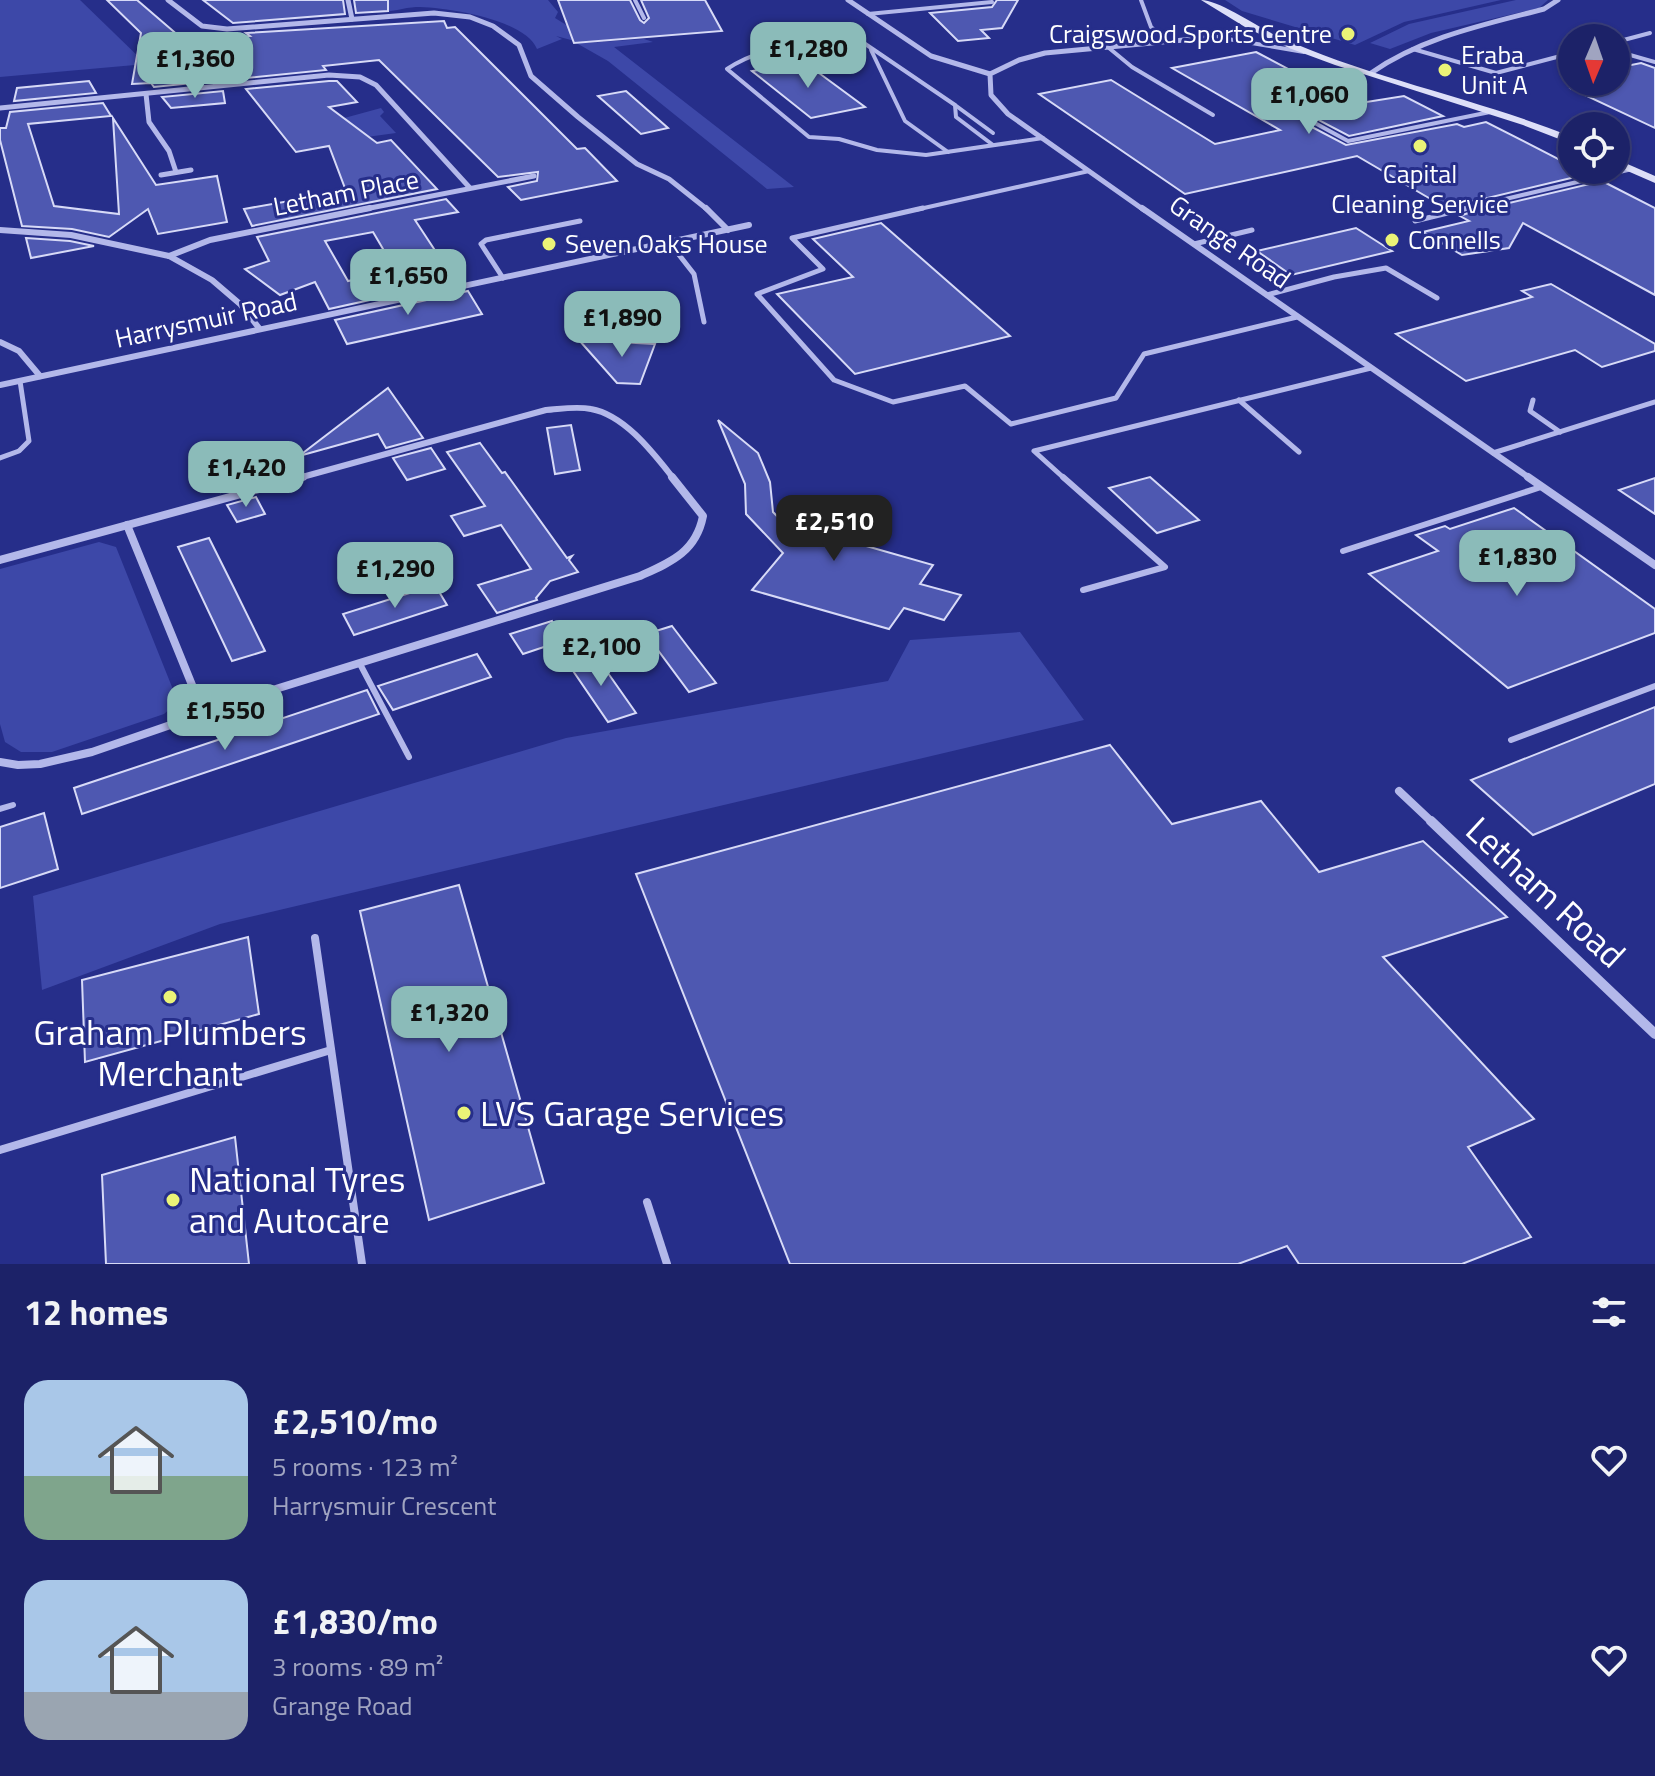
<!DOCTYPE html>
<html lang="en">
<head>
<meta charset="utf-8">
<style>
  body { margin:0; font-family:"Titillium Web",sans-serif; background:#292f71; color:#f1f3f6; height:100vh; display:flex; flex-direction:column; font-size:30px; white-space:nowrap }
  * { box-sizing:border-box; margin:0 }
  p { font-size:26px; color:#a0a4c0 }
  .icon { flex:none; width:44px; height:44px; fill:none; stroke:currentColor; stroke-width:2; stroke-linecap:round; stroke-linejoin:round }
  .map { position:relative; height:1264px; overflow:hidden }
  .panel { display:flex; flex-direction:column; background:#1c2268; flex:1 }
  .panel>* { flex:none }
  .needle { width:52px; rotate:182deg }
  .fabs { position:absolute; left:1558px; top:24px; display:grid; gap:16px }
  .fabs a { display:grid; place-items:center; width:72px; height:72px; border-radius:50%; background:#1c2268; box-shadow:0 2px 6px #0004,0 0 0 2px #3a3f7c; font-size:40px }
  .price { position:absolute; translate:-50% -68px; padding:0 18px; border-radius:16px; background:#8bbbb9; color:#111; font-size:26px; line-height:52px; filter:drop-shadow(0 2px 4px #0008) }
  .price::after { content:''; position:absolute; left:50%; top:48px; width:24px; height:18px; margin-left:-12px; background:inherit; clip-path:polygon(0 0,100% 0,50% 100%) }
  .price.active { background:#222; color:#fff }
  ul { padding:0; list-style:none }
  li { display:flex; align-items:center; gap:24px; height:200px; padding:0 24px }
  li span { display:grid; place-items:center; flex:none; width:224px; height:160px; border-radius:24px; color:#555 }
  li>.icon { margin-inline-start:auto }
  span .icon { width:96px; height:96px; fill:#fffc; stroke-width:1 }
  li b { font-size:34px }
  h2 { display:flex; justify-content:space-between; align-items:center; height:96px; padding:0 24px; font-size:34px }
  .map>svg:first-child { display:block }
  .green { fill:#3d48a8 }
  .building { fill:#4e58b1; stroke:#d7daf7; stroke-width:2; fill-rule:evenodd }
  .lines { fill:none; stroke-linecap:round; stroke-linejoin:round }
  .lane-far3 { stroke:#b3b8ea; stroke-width:4 }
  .lane-far2 { stroke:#b3b8ea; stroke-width:5 }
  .lane-far1 { stroke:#b3b8ea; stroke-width:6 }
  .lane { stroke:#b3b8ea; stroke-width:8 }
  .street-far3 { stroke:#b3b8ea; stroke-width:5 }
  .street-far2 { stroke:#b3b8ea; stroke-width:6 }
  .street-far1 { stroke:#b3b8ea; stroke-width:8 }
  .street { stroke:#b3b8ea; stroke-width:10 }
  .secondary { fill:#dddff8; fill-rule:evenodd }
  .poi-dot { fill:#ebf377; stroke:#262e8a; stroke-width:3 }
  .labels { text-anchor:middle; stroke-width:6; stroke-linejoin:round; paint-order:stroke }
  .far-poi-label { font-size:26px; fill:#fff; stroke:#262e8a; text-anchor:start }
  .far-street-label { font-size:26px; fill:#fff; stroke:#262e8a }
  .near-street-label { font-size:36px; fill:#fff; stroke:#262e8a }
  .near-poi-label { font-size:36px; fill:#fff; stroke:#262e8a; text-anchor:start }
</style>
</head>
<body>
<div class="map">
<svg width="1655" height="1264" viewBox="0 0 1655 1264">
  <rect width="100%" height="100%" fill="#262e8a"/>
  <!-- green -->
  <g class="green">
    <path d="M0,0H80L146,64L0,77Z"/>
    <path d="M365,0H548L558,12L555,18L581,34L586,43L644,39L653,42L614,47L794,187L767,189L608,61L571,40L556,36L562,39L537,49C525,19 445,7 416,7C400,8 380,16 366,10Z"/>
    <path d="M1225,0H1501L1404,22L1355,45L1242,11Z"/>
    <path d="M1516,0H1548L1539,8L1431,33L1390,49L1370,43L1409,24Z"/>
    <path d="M381,108L384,112L380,116L396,133L330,142L315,126Z"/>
    <path d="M99,542L116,547L178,702L164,714L52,752H21L5,742L0,724V569Z"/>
    <path d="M1020,632L1084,720L220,924L42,990L33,896L566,738L888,681L910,640Z"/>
  </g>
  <!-- building -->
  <g class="building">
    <path d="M107,0H137L187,43L250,36L246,33L444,21L447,28L455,27L577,149L585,148L617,181L521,200L508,187L537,181L538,172L498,177L379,60L323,66L326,70L237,79L216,52L221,80L154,87L151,83L132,84L141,33Z"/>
    <path d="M203,0H343L345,14L233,23Z"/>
    <path d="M354,0H388V11L356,13Z"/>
    <path d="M558,0H630L640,20L644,23L649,18L641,0H705L722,31L574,43Z"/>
    <path d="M997,0H1018L1002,28L981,30L989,38L958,41L930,13L992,7Z"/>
    <path d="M1256,52L1354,104L1404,96L1443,116L1349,136L1315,118L1309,119L1310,126L1346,145L1457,124L1464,127L1486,122L1572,166V170L1588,174L1446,208L1357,156L1185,194L1039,94L1111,80L1215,144L1280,130L1172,68Z"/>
    <path d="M804,62L865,107L811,118L752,71Z"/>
    <path d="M1641,63L1655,68V128L1572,89L1616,82V68Z"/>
    <path d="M89,81L96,93L14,101L17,88Z"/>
    <path d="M329,81H337L357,102L329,107L377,143L391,140L437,189L252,226L244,209L346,191L329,146L296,152L246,89Z"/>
    <path d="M223,91L225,103L171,108L162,97Z"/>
    <path d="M626,91L668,128L641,134L598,96Z"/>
    <path d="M103,103L111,116L28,124L54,206L119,214L113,118L156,185L217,176L227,222L158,234L148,209L109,237L72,229L22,226L0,140V128H6L10,112Z"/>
    <path d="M1602,181L1655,208V295L1523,223L1509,248L1462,255L1423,232L1469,221L1460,216L1471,212Z"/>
    <path d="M446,199L458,212L415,220L442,261L447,260L460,280L329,309L315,282L280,295L245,269L269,261L257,237ZM373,232L396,271L348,281L325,241Z"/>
    <path d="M881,223L1010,336L855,374L777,294L853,277L813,239Z"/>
    <path d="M1356,228L1392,251L1291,275L1257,251Z"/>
    <path d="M26,238L70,241L94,246L31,258Z"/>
    <path d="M1551,284L1655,344V351L1602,367L1575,350L1466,381L1396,334L1532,297L1522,291Z"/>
    <path d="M468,291L482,314L347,344L335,320Z"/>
    <path d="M579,340L655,344L640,384L617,383Z"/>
    <path d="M388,388L423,438L386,448L378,434L299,456Z"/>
    <path d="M718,420L758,453L770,482L773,512L796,536L803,528L933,565L920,584L961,595L944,620L904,608L889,629L752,590L783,553L746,514L745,484Z"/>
    <path d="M571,425L580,470L555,474L547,428Z"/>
    <path d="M480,443L502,473L505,472L567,558L572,556L569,560L578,572L550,581L536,598L537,600L497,613L478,585L531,569L501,525L464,536L451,516L485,506L447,452Z"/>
    <path d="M431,448L445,469L407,480L393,458Z"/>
    <path d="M233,456L249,485L221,492L205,463Z"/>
    <path d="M1150,477L1199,520L1157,533L1109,488Z"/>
    <path d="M1655,478V514L1619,490Z"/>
    <path d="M256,497L265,514L237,522L227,505Z"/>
    <path d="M1514,508L1655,609V633L1508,688L1369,574L1438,551L1416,535L1445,526L1450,529Z"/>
    <path d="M209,538L233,586L265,651L232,661L178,547Z"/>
    <path d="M435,585L447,605L354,635L343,614Z"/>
    <path d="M552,621L565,640L523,654L510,634Z"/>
    <path d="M672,626L688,647L716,683L689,692L646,634Z"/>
    <path d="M594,653L603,666L636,713L608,722L567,662Z"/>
    <path d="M477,654L491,677L393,710L378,686Z"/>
    <path d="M367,690L379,714L82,814L74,788Z"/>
    <path d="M1655,707V784L1533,835L1471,780Z"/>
    <path d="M1110,745L1172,824L1261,801L1319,872L1423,841L1507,917L1383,957L1534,1119L1468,1147L1531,1237L1462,1264H1299L1287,1246L1238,1264H790L636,874Z"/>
    <path d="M44,813L58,869L0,888V827Z"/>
    <path d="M459,885L544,1183L429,1220L360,911Z"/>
    <path d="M248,937L259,1014L85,1062L82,980Z"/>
    <path d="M235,1137L249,1264H106L102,1175Z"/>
  </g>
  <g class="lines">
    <!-- lane-far3 -->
    <g class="lane-far3">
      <path d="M635,0L644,18"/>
      <path d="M1141,0L1151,27L1168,41"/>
      <path d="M868,14L992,2"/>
      <path d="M1224,35L1249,29"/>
      <path d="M1216,37L1304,52"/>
      <path d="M1616,42L1650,33"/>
      <path d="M1109,48L1132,67L1213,115"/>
      <path d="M1413,49L1496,73L1572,53"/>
      <path d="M871,50L905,121L948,152"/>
      <path d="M1616,51L1655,62"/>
      <path d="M955,105L993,133"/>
      <path d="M1313,122L1348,141L1490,112"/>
      <path d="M993,145L956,117L955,105L855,37C812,43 764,44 727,69L809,137L839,139L877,150L926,155L1043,138"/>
      <path d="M915,210L1089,171"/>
      <path d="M1459,210L1632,169"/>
    </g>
    <!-- lane-far2 -->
    <g class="lane-far2">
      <path d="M923,208L792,238L823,269L757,294L834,380L893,402L965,386L1011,424L1116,398L1144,354L1297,317"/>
      <path d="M1415,221L1468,208"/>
      <path d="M669,242L694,274L704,322"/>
      <path d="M1194,244L1252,230"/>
      <path d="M503,278L481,244L486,240L580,221"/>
      <path d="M1267,295L1334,277L1386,268L1437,298"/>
      <path d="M1239,400L1299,452"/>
      <path d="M1533,400L1530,411L1560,432"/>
      <path d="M1493,453L1655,402"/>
      <path d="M0,458L19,451L29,441L20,381"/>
      <path d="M1065,479L1034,451L1371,368"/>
    </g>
    <!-- lane-far1 -->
    <g class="lane-far1">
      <path d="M1063,477L1165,567L1083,590"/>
      <path d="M1343,551L1541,487"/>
      <path d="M360,664L409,757"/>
      <path d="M1511,740L1655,686"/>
      <path d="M0,809L13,805"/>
    </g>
    <!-- lane -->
    <g class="lane">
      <path d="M315,938L362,1264"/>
      <path d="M0,1150L331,1050"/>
      <path d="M647,1202L667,1264"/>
    </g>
    <!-- street-far3 -->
    <g class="street-far3">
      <path d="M168,0L202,26L227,29L434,13L470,17L493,26L519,45L531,76L578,117L637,164L669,179L708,210"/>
      <path d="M348,0L352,19"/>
      <path d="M848,0L931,56L990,74"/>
      <path d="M1371,73C1423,37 1483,25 1544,9L1558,0"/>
      <path d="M146,94L149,122L169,151L176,172"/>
      <path d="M0,108L329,75L360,77L376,85L470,188"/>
      <path d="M161,175L191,170"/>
      <path d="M360,210L534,176"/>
      <path d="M1144,210L1008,114L991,95L990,74L1019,60L1045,53L1216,37"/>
    </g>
    <!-- street-far2 -->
    <g class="street-far2">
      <path d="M706,208L728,230"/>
      <path d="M1142,208L1531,479"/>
      <path d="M0,230L71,235L169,256L212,280L240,304L259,328"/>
      <path d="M169,256L210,240L370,208"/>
      <path d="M0,342L19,351L40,376"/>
      <path d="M0,385L749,225"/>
      <path d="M295,479L546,410C561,409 576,406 591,409C625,415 654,454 674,479"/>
    </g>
    <!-- street-far1 -->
    <g class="street-far1">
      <path d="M1528,477L1655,565"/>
      <path d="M127,525L203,712"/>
      <path d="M0,560L303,477"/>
      <path d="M0,762L18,765L40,764L92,752L266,692L640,576C671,562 696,552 703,516L672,477"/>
      <path d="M1399,791L1433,823"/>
    </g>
    <!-- street -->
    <path class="street" d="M1431,821L1655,1034"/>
    <!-- secondary -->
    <g class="secondary">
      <path d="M1201,0C1219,0 1258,27 1277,36C1372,79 1476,98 1572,137V144L1523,125L1335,65L1289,48L1245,27Z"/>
      <path d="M1616,159L1655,176V183L1616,166Z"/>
    </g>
  </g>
  <!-- markers -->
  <g class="poi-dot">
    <circle cx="1348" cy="34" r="8"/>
    <circle cx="1445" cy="70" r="8"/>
    <circle cx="1420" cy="146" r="8"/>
    <circle cx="1392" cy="240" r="8"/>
    <circle cx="549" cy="244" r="8"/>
    <circle cx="170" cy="997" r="8"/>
    <circle cx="464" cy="1113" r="8"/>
    <circle cx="173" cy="1200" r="8"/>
  </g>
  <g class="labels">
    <!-- far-poi labels -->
    <g class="far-poi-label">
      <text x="1332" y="43" text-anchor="end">Craigswood Sports Centre</text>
      <text x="1461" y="64">Eraba<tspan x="1461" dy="30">Unit A</tspan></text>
      <text x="1420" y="183" text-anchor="middle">Capital<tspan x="1420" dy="30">Cleaning Service</tspan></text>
      <text x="1408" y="249">Connells</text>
      <text x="565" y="253">Seven Oaks House</text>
    </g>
    <!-- far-street labels -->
    <g class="far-street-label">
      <text transform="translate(346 193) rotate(-11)" y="9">Letham Place</text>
      <text transform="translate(1230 242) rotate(35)" y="9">Grange Road</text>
      <text transform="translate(206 320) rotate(-12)" y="9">Harrysmuir Road</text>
    </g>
    <!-- near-street labels -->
    <g class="near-street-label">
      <text transform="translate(1546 892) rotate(43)" y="13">Letham Road</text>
    </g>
    <!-- near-poi labels -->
    <g class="near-poi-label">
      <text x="170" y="1045" text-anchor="middle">Graham Plumbers<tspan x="170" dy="41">Merchant</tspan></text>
      <text x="480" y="1126">LVS Garage Services</text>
      <text x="189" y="1192">National Tyres<tspan x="189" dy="41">and Autocare</tspan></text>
    </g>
  </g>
</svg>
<div class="fabs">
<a><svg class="needle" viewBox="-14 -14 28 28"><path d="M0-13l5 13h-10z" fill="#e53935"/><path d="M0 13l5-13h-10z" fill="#a0a4c0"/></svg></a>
<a><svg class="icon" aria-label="locate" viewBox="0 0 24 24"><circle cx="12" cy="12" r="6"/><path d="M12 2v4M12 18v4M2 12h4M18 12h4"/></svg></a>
</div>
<b class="price" style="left:808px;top:90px">£1,280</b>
<b class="price" style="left:195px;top:100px">£1,360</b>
<b class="price" style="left:1309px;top:136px">£1,060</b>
<b class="price" style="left:408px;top:317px">£1,650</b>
<b class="price" style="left:622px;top:359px">£1,890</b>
<b class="price" style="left:246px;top:509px">£1,420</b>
<b class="price active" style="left:834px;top:563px">£2,510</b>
<b class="price" style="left:1517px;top:598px">£1,830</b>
<b class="price" style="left:395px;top:610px">£1,290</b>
<b class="price" style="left:601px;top:688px">£2,100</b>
<b class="price" style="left:225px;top:752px">£1,550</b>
<b class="price" style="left:449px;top:1054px">£1,320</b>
</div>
<section class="panel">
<h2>12 homes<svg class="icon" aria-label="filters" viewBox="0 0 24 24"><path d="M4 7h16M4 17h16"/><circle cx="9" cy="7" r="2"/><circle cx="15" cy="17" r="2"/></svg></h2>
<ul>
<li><span style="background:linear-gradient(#a9c7e8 60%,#7fa58c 0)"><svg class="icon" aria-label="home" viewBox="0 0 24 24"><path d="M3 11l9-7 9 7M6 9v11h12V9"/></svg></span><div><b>£2,510/mo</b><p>5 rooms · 123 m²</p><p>Harrysmuir Crescent</p></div><svg class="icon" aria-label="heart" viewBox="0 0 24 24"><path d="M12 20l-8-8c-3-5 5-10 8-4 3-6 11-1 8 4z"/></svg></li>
<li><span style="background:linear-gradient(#a9c7e8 70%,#9aa5b1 0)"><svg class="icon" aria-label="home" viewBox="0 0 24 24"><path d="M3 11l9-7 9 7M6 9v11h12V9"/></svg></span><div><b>£1,830/mo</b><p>3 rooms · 89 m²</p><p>Grange Road</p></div><svg class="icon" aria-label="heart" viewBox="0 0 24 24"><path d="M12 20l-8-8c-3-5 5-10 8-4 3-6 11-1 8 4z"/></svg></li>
</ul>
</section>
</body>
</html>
